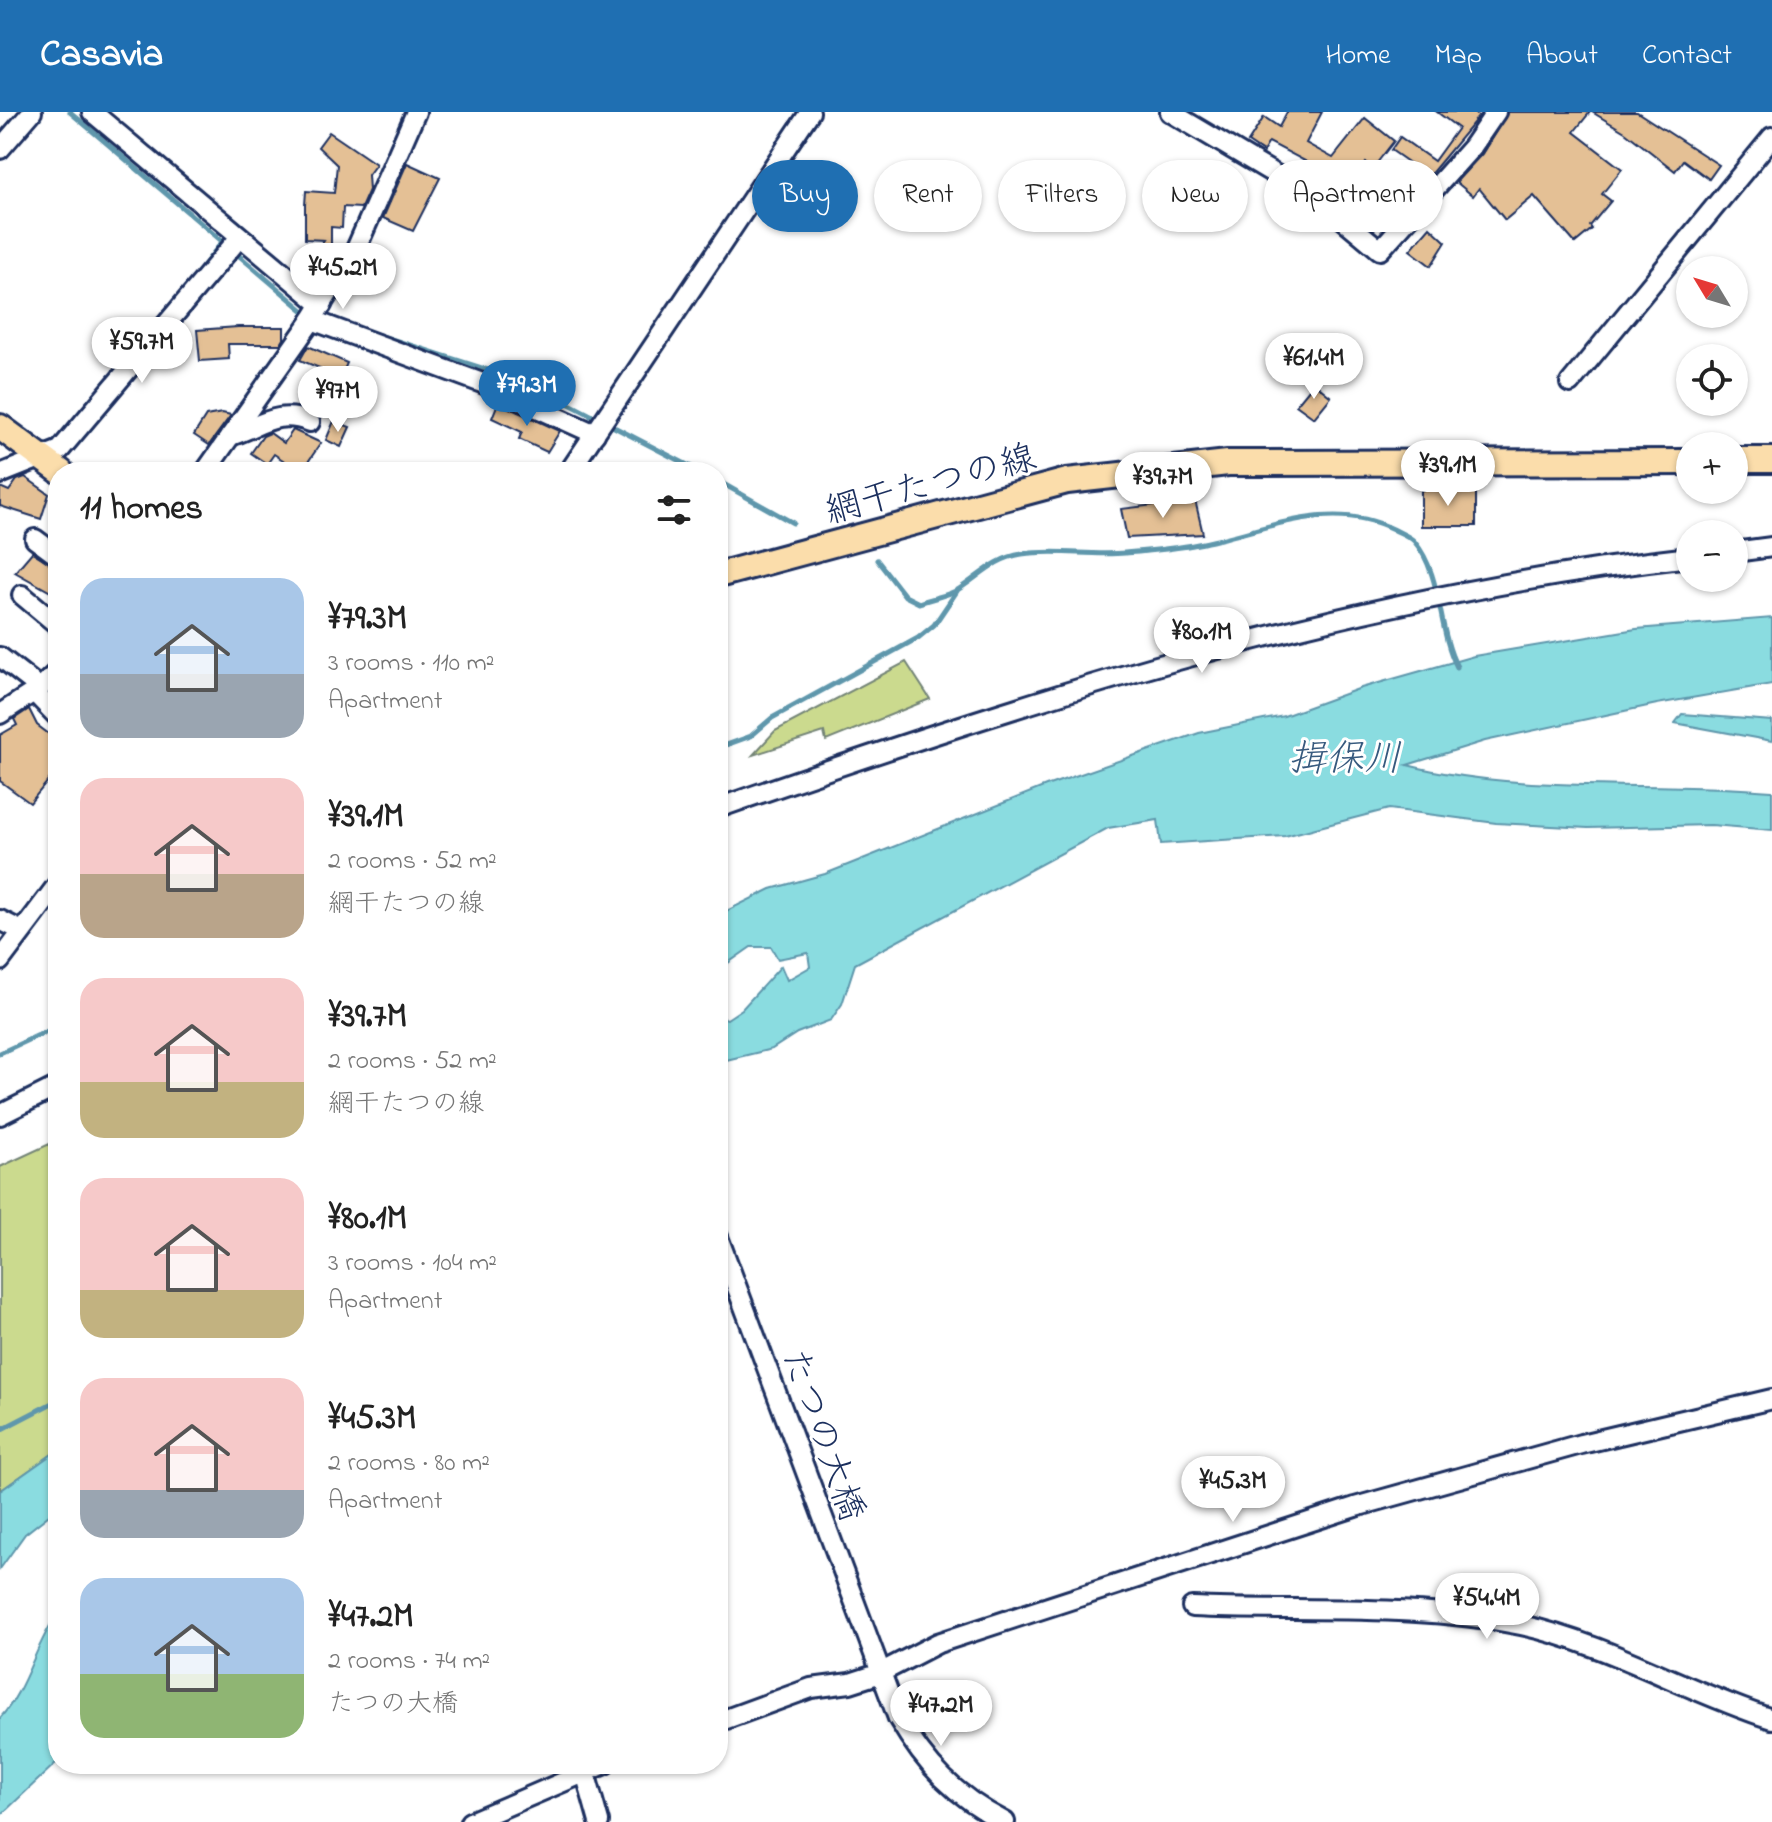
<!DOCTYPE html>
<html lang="en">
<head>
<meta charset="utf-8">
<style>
  body { margin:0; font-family:"Indie Flower","Klee One",sans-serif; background:#f2f2f2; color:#222; height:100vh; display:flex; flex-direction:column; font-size:30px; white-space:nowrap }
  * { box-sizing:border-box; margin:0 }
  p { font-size:26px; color:#767676 }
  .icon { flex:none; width:44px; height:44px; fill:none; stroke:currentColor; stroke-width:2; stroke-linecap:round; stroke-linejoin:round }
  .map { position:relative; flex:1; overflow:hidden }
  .sheet { position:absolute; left:48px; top:350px; width:680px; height:1312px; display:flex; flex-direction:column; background:#fff; border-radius:32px; box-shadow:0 2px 6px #0004 }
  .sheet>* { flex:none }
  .hud { position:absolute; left:752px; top:48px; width:760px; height:72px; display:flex; gap:16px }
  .needle { width:52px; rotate:308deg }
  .buttons { position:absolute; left:1676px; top:144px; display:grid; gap:16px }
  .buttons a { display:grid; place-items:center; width:72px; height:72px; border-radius:50%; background:#fff; box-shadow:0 2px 6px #0004; font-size:40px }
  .price { position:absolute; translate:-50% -68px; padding:0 18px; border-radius:28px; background:#fff; color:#222; font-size:26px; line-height:52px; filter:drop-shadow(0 2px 4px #0008) }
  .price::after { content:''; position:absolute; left:50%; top:48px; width:24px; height:18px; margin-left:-12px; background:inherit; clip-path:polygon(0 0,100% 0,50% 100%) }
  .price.on { background:#1f6fb2; color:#fff }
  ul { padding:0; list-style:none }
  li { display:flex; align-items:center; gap:24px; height:200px; padding:0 32px }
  li span { display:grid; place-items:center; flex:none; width:224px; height:160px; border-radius:24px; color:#555 }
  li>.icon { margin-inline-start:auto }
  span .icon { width:96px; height:96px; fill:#fffc; stroke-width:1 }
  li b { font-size:34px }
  h2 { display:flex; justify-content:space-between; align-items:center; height:96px; padding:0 32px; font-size:34px }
  .tag { padding:0 28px; border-radius:36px; background:#fff; box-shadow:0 2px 6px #0004; font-size:28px; line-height:72px }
  .tag.on { background:#1f6fb2; color:#fff }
  header { display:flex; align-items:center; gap:48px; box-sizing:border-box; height:112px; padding:0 40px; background:#1f6fb2; color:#fff }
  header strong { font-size:38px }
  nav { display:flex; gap:44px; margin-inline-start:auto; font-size:28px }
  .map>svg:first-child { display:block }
  .green { fill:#cbda8e; stroke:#738476; stroke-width:2 }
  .water { fill:#8adce0; stroke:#5e97ac; stroke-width:2 }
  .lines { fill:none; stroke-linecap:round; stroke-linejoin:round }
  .stream { stroke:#5e97ac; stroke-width:5 }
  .building { fill:#e4c095; stroke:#1b2f5e; stroke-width:2 }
  .minor-casing { stroke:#1b2f5e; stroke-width:24 }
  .major-casing { stroke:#1b2f5e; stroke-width:30 }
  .minor { stroke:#fff; stroke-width:18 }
  .major { stroke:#fbddab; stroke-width:24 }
  .labels { text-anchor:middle; stroke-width:6; stroke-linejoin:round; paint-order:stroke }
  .street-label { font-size:36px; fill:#1b2f5e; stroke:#fff }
  .water-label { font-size:38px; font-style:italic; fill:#375a7e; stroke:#fff }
</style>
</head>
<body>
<header>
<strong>Casavia</strong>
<nav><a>Home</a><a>Map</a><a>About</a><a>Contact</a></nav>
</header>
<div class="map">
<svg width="1772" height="1710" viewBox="0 0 1772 1710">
  <rect width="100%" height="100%" fill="#fff"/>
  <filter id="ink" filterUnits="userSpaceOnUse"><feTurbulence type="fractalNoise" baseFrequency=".0125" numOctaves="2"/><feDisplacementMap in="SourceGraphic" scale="16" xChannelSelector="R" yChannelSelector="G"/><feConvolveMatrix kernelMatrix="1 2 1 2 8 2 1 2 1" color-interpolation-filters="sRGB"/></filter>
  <g filter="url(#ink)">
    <!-- green -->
    <g class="green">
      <path d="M906,550L930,587L826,629L824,620L753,643L775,619Z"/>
      <path d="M58,1028V1338L0,1379V1055Z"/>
    </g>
    <!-- water -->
    <g class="water">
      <path d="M1772,506V572L1657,592L1485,629L1407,653C1525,683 1651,668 1772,679V718L1711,713L1588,716L1496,711L1389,697L1285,724L1161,732L1158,708L1108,716L855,852L842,892L831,908L797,921L772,937L718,950V904L727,907L742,897L781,854L787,868L810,855L808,841L778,847L771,835H751L718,858V803L771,777L825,762L1046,674L1199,621L1284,604L1361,576L1474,544L1636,517Z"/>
      <path d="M1682,602L1772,609V629L1675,611Z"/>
      <path d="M58,1338V1396L25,1422L0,1457V1379Z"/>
      <path d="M58,1501V1649L0,1704V1606C28,1575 34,1534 58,1501Z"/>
    </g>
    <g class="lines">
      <!-- stream -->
      <g class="stream">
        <path d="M70,0L310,204"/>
        <path d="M201,157L222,130"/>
        <path d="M319,204L529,271L701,360"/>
        <path d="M718,369L793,411"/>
        <path d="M877,448L905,484L919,491C931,486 948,484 959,477C981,463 995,446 1022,442C1055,437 1091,444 1125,441C1149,439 1174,437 1198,432C1262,420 1329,385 1393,417C1400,421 1409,424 1414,429C1443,463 1437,517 1457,555"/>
        <path d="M718,636L751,624L772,606L918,526L934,513L957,479"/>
        <path d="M0,941L58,914"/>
        <path d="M0,1318L58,1288"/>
      </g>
    </g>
    <!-- building -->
    <g class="building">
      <path d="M1287,0H1322L1306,31L1333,46L1365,6L1394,29L1373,56L1366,51L1342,86L1303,56L1307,50L1269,30L1263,40L1248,30L1264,5L1279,15Z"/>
      <path d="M1437,0H1473L1479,4L1414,82L1398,69L1411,52L1391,38L1400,25L1434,49L1458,16Z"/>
      <path d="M1508,0H1590L1574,20L1622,57L1602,82L1611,89L1590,114L1592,117L1575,131L1534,84L1505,108L1479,76L1473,84L1456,70L1482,42Z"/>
      <path d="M1592,0H1637L1719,53L1709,67L1683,48L1675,59L1625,20Z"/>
      <path d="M329,20L376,52L368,63L369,78L361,96L343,95L342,116L331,115V137L337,141L329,155L313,146L324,128L305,127V93L306,79L334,81L337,53L318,35Z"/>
      <path d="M407,51L440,66L413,119L383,106Z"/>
      <path d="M1430,115L1446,130L1431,154L1410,138Z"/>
      <path d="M238,215H284V227L281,232H228L229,247L200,249L197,218Z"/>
      <path d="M308,234L347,251L341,265L300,248Z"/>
      <path d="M1314,271L1331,285L1314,306L1296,293Z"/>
      <path d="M498,291L560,319L547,340L519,327L522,320L492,306Z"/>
      <path d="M222,301L231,303L209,333L194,323L206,304Z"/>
      <path d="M334,309L350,315L341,335L326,328Z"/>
      <path d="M293,318L321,331L301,360L274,342L267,352L251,341L263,324L270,321L284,331Z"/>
      <path d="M25,365L49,382L41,407L0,394V375L9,379L17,368Z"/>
      <rect x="1421" y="378" width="55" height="36"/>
      <path d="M1195,388L1203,422L1127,426L1121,397Z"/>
      <path d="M32,440L58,456V484L15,460Z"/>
      <path d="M29,597L37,613L58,629V657L30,691L0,669V623L17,613L14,607Z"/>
    </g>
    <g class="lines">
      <defs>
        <g id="minor">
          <path d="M92,0L322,193"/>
          <path d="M1170,0L1325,92L1380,138L1472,35L1496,0"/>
          <path d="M0,37L32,0"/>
          <path d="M312,208L482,271L595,322"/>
          <path d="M1570,271L1772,25"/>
          <path d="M230,324C261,314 277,297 310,310"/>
          <path d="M205,360L312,208L356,137L416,0"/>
          <path d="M569,360L810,0"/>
          <path d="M0,362L60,338L240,125"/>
          <path d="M35,427L58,444"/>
          <path d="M1734,440L1772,435"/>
          <path d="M22,483L58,513"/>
          <path d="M0,545L40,576"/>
          <path d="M34,580L58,605"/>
          <path d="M0,602L40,576L58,559"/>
          <path d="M718,696C1034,585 1355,482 1690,445"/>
          <path d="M0,808L22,819"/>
          <path d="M0,849L58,772"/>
          <path d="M0,1003L58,974"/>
          <path d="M718,1125L898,1606C926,1654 955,1684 1005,1710"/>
          <path d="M1192,1495C1301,1500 1414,1491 1521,1513C1609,1532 1687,1580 1772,1607"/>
          <path d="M718,1610L811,1576L850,1571L878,1562L938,1531L1355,1395L1581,1332L1772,1287"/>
          <path d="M585,1660L599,1710"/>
          <path d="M470,1710L605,1652"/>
        </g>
        <g id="major">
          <path d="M0,315L61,360"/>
          <path d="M1734,348H1772"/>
          <path d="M718,463L1067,369L1228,351L1690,350"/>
        </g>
      </defs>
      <!-- minor casing -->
      <use href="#minor" class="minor-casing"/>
      <!-- major casing -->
      <use href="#major" class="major-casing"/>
      <!-- minor -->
      <use href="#minor" class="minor"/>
      <!-- major -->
      <use href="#major" class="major"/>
    </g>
  </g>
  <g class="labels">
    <!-- street labels -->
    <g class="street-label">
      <text transform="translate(930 370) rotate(-15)" y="13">網干たつの線</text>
      <text transform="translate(825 1322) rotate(70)" y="13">たつの大橋</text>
    </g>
    <!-- water labels -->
    <g class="water-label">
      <text x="1345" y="658">揖保川</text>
    </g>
  </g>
</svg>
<div class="buttons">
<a><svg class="needle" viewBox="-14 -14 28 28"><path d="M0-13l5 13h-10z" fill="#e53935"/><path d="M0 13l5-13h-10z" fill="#767676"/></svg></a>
<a><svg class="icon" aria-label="locate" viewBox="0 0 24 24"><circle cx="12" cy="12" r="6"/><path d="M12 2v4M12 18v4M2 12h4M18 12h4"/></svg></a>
<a>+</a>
<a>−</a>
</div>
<b class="price" style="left:343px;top:199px">¥45.2M</b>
<b class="price" style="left:142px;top:273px">¥59.7M</b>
<b class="price" style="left:1314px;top:289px">¥61.4M</b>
<b class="price on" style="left:527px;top:316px">¥79.3M</b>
<b class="price" style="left:338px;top:322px">¥97M</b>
<b class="price" style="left:1448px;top:396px">¥39.1M</b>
<b class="price" style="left:1163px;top:408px">¥39.7M</b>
<b class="price" style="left:1202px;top:563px">¥80.1M</b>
<b class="price" style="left:1233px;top:1412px">¥45.3M</b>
<b class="price" style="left:1487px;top:1529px">¥54.4M</b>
<b class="price" style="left:941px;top:1636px">¥47.2M</b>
<div class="hud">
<a class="tag on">Buy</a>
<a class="tag">Rent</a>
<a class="tag">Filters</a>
<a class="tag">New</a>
<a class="tag">Apartment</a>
</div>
<section class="sheet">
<h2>11 homes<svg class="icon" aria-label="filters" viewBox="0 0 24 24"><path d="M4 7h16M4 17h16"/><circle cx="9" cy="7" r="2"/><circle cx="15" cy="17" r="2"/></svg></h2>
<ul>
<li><span style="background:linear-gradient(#a9c7e8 60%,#9aa5b1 0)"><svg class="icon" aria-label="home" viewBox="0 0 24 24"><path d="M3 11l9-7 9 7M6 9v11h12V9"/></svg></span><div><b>¥79.3M</b><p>3 rooms · 110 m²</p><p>Apartment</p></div></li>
<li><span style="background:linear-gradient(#f6c9c9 60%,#b9a48a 0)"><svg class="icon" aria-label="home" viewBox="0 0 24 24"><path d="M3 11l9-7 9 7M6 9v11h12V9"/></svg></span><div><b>¥39.1M</b><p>2 rooms · 52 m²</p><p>網干たつの線</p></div></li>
<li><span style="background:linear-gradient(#f6c9c9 65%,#c2b280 0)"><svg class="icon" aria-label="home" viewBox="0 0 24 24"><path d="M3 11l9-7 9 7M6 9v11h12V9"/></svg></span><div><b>¥39.7M</b><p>2 rooms · 52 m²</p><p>網干たつの線</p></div></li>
<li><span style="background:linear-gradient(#f6c9c9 70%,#c2b280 0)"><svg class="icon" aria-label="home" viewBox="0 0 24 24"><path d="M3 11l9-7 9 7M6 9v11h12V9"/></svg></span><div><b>¥80.1M</b><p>3 rooms · 104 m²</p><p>Apartment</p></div></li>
<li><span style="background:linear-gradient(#f6c9c9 70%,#9aa5b1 0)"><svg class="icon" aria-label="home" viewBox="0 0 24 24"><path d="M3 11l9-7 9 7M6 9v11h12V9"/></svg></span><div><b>¥45.3M</b><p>2 rooms · 80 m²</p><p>Apartment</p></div></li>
<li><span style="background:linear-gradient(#a9c7e8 60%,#8fb573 0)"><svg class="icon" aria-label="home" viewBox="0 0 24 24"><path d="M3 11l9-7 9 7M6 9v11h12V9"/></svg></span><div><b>¥47.2M</b><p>2 rooms · 74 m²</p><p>たつの大橋</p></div></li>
</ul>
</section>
</div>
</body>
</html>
